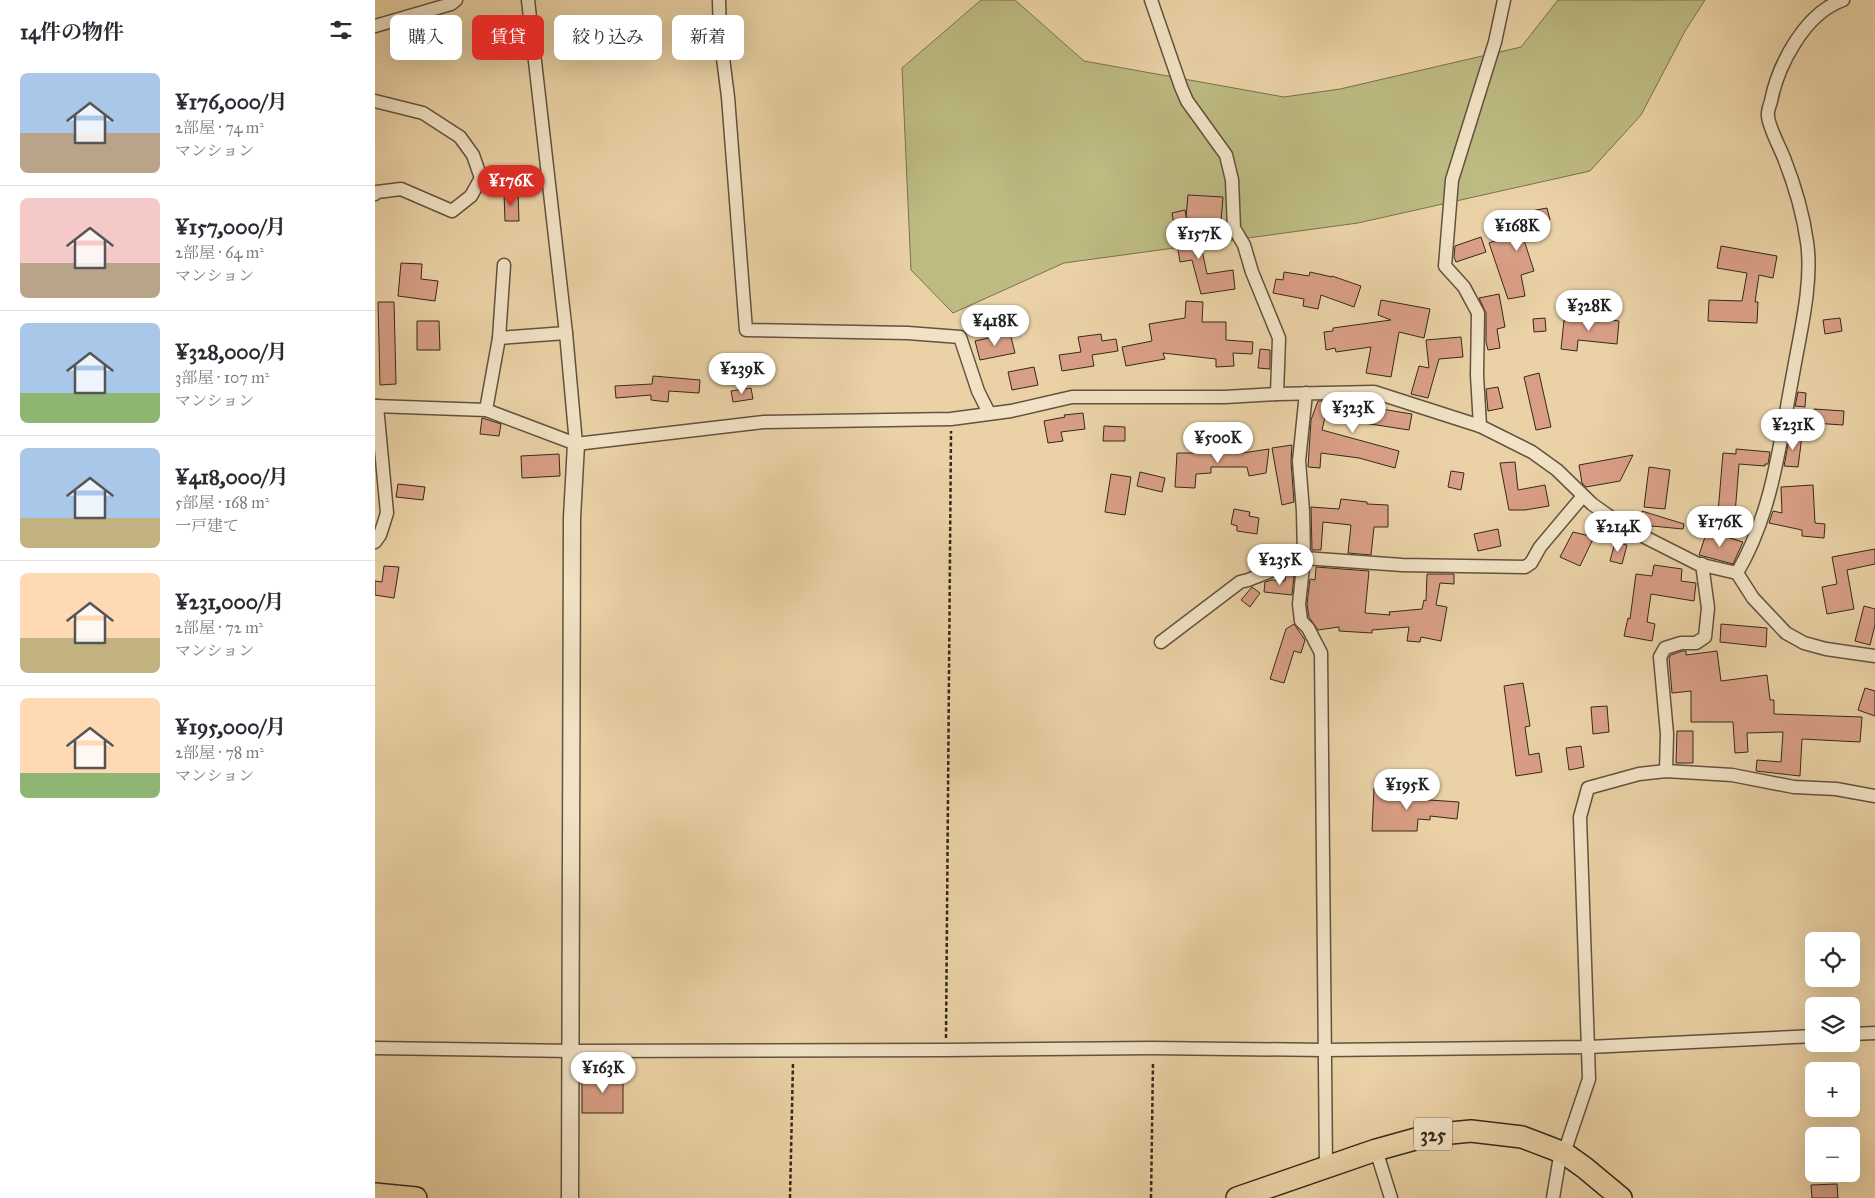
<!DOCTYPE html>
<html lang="ja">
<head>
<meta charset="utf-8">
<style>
  body { margin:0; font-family:"IM FELL Great Primer","Noto Serif JP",serif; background:#f2f2f3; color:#2b2b33; height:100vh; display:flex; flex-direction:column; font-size:19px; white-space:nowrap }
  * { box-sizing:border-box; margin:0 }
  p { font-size:16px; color:#7c7c81 }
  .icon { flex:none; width:28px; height:28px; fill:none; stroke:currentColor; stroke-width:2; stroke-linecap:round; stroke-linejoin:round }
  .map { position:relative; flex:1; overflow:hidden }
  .drawer { display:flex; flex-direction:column; background:#fff; width:375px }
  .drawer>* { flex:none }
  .hud { position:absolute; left:15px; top:15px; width:475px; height:45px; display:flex; gap:10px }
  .fabs { position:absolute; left:1430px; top:932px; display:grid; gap:10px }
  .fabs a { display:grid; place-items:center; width:55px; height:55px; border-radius:8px; background:#fff; box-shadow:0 5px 20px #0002; font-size:25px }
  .price { position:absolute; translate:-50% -42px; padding:0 11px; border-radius:18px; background:#fff; color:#222; font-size:16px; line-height:32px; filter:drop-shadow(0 1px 2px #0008) }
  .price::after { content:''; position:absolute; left:50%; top:30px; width:15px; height:11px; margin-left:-8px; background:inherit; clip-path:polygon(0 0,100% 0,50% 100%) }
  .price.active { background:#d93025; color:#fff }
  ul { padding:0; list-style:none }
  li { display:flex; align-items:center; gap:15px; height:125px; padding:0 20px }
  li+li { border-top:1px solid #e1e1e2 }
  li span { display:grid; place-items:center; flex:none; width:140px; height:100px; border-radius:8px; color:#555 }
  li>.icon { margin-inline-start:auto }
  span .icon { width:60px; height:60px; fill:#fffc; stroke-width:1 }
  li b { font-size:21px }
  h2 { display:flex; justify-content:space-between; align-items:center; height:60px; padding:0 20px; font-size:21px }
  .pill { padding:0 18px; border-radius:8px; background:#fff; box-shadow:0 5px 20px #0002; font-size:18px; line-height:45px }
  .pill.active { background:#d93025; color:#fff }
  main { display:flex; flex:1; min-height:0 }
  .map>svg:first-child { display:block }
  .green { fill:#bdba82; stroke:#78724e }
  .building { fill:#d99f86; stroke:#34291b }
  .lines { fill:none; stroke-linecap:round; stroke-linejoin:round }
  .minor-casing { stroke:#62533e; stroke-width:15 }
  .tertiary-casing { stroke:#62533e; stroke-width:19 }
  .trunk-casing { stroke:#34291b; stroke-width:24 }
  .path { stroke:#34291b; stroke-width:2.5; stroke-dasharray:4 2.5; stroke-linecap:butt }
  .minor { stroke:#f1e2c5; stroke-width:12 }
  .tertiary { stroke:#f1e2c5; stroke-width:16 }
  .trunk { stroke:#ead2a6; stroke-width:21 }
  .labels { text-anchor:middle; stroke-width:4.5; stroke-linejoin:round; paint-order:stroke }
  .shield { fill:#f1e2c5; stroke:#6d604e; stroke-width:1 }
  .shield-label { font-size:19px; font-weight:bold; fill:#34291b }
</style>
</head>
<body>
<main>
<section class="drawer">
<h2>14件の物件<svg class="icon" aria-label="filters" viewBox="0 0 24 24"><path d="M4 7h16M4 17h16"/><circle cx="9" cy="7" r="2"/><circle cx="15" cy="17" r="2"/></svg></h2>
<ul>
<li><span style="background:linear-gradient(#a9c7e8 60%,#b9a48a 0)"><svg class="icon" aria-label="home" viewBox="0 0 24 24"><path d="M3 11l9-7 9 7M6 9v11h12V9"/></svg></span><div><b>¥176,000/月</b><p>2部屋 · 74 m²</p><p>マンション</p></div></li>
<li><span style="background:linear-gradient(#f6c9c9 65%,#b9a48a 0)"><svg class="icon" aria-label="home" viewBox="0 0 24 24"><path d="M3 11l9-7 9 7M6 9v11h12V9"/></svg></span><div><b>¥157,000/月</b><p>2部屋 · 64 m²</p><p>マンション</p></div></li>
<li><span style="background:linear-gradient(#a9c7e8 70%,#8fb573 0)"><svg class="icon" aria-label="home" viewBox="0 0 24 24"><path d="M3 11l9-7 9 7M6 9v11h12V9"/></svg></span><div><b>¥328,000/月</b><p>3部屋 · 107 m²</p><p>マンション</p></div></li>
<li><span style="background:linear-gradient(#a9c7e8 70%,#c2b280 0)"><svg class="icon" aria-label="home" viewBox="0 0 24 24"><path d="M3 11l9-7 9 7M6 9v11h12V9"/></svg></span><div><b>¥418,000/月</b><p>5部屋 · 168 m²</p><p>一戸建て</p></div></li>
<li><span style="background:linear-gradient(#ffd9b3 65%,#c2b280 0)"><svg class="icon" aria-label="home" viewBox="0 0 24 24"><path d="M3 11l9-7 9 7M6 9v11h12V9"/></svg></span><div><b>¥231,000/月</b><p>2部屋 · 72 m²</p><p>マンション</p></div></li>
<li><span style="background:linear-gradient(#ffd9b3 75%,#8fb573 0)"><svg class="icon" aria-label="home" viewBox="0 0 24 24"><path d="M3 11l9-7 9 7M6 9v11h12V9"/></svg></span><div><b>¥195,000/月</b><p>2部屋 · 78 m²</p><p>マンション</p></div></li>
</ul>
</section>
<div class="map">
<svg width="1500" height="1198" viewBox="0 0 1500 1198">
  <rect width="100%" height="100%" fill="#ead2a6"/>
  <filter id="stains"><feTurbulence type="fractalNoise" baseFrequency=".004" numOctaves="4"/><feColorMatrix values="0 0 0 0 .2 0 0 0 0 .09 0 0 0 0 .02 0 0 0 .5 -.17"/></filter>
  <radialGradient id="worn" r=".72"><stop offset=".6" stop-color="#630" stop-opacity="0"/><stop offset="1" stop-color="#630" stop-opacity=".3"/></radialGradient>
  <!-- green -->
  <path class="green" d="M606,0H640L709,61L909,97L965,89L1146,47L1183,0H1330L1310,31L1266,115L1215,171L983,223L689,263L578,313L536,270L527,68Z"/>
  <!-- building -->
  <g class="building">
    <path d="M129,193H143L144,221H130Z"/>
    <path d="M813,195L848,197L846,221L811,218Z"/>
    <path d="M1172,208L1175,220L1161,222L1163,231L1147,234L1159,271L1146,275L1150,296L1133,299L1114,243L1139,234L1135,215Z"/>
    <path d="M810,210L816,247L826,245L832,274L858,270L860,289L826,294L817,260L805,262L797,213Z"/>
    <path d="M1106,237L1111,252L1081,262L1079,257L1080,246Z"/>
    <path d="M1346,246L1402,256L1398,278L1384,275L1380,302H1383L1382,323L1333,321L1334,300L1367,301L1372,273L1342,268Z"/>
    <path d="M26,263L47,264L46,279L63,281L60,301L23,296Z"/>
    <path d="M909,272L934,276L935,272L957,277V276L986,286L979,307L946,295L943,309L928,306L929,299L898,293L901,279L908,280Z"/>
    <path d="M1124,294L1130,327L1122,329L1125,348L1113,350L1111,342V313L1104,298Z"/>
    <path d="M1006,300L1055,309L1049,338L1024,332L1016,377L991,373L996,347L961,352L960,348L951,350L949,332L958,331V328L1016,320L1003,315Z"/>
    <path d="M811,301L828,302L827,322H851V340L878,342L877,354L858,353L859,366L841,367V359L788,353L790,359L751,366L747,347L777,341L774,324L810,318Z"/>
    <path d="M3,302H19L21,384L5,385Z"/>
    <path d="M1200,315L1244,321L1242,344L1203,340L1202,351L1186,349L1189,320L1199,321Z"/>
    <path d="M1170,318L1171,331L1159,332L1158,319Z"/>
    <path d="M1465,318L1467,331L1450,334L1448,320Z"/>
    <path d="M42,321H64L65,350H42Z"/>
    <path d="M635,333L640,353L605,360L600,341Z"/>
    <path d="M726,334L727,341L741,339L743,351L717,355L719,366L687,371L684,355L706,352L703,337Z"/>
    <path d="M1086,337L1088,357L1064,359L1053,398L1036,394L1044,366L1054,368L1051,340Z"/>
    <path d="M885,349L895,350V369L883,368Z"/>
    <path d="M659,367L663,385L637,390L633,372Z"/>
    <path d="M1164,373L1176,427L1161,430L1149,377Z"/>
    <path d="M278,376L325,380L324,393L294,391L293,402L276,400V395L241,398L240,386L277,384Z"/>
    <path d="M1123,387L1128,408L1113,411L1111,389Z"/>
    <path d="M376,388L378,399L358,402L356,391Z"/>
    <path d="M1423,392L1431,393L1430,407L1420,406Z"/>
    <path d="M943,401H956L986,411L988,406L1037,414L1034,430L950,417L947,430L1024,451L1020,468L984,458L946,453L945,468L933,467L936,420Z"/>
    <path d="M1439,409L1469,411L1468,425L1438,423Z"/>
    <path d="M708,413L710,429L686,432L688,441L673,443L669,421L690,417L689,415Z"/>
    <path d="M107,418L126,424L124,436L105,434Z"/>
    <path d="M729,426L750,427V441H728Z"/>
    <path d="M1415,434L1427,436L1423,467L1409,466Z"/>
    <path d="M917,445L916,462L919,502L907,505L897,448Z"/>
    <path d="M843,446H861V454L894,449L891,473L874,476L872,467H836V473L821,474L820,488L800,487L802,453H843Z"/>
    <path d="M1361,449L1395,452L1393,464H1390V466L1364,464L1360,514L1343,513L1348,453L1361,454Z"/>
    <path d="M184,454L185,476L147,478L146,456Z"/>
    <path d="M1258,455L1245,481L1211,487L1207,483L1204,465Z"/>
    <path d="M1140,462L1143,490L1170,485L1174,506L1150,510H1134L1125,463Z"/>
    <path d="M1274,467L1295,470L1290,509L1269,507Z"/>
    <path d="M1076,471L1089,473L1086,490L1073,487Z"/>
    <path d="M765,472L790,478L787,492L762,486Z"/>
    <path d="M736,474L756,477L750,515L730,512Z"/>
    <path d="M23,484L50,487L48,500L21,497Z"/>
    <path d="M1438,485L1440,523L1450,524L1449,538L1427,536V530L1394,523L1398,511L1407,513L1406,487Z"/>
    <path d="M966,499L992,502V504L1013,505V527H999L996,555L973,553L976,525L948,522L946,550H937L936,507L964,509Z"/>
    <path d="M859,509L875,512L874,516L884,518L882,534L862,531V526L856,524Z"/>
    <path d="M1267,511L1309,524L1308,529L1266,525Z"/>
    <path d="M1123,529L1126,546L1103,551L1099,534Z"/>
    <path d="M1332,531L1368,542L1358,564L1324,555Z"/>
    <path d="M1198,532L1219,537L1205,566L1185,557Z"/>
    <path d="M1240,542L1252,545L1247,564L1235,561Z"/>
    <path d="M1500,549V564L1472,570L1479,609L1452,614L1447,587L1462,584L1457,557Z"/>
    <path d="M1279,565L1307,569L1306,581L1321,583L1319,601L1276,594L1272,622L1280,624L1277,641L1249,636L1253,618L1255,619L1261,574L1277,576Z"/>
    <path d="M9,566L24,567L19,598L0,595V581L7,582Z"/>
    <path d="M941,567L994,571L990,613L1015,615L1014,612L1047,609L1049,600L1051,601L1052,574H1079V584L1065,583L1061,605L1072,607L1066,641L1046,637L1045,642L1032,641L1034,627L997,630V633L964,631V627L943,630L934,617L932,604L935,579L940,580Z"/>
    <path d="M911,574L919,576L917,595L889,592L890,582L897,580L910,581Z"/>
    <path d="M877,587L885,593L875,607L866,600Z"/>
    <path d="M1489,606L1500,609V625L1495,645L1480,641Z"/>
    <path d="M919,624L930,640L926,653L919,651L909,683L895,679L911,629Z"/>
    <path d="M1346,624L1392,628L1391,647L1345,642Z"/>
    <path d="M1307,651H1311V655L1342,651L1346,681L1392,675L1395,700H1399V714L1487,717L1485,742L1427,739L1425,776L1381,771L1382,760L1406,762L1408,732L1372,733L1373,752L1360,753L1358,722H1316V691L1297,693L1294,658L1296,655Z"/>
    <path d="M1148,683L1155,726L1150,727L1154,755L1164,753L1167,772L1141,776L1129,686Z"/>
    <path d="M1490,688L1500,691V716L1483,710Z"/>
    <path d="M1232,706L1234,732L1218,734L1216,707Z"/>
    <path d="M1302,731H1318V763H1301Z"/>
    <path d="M1206,746L1209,767L1194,770L1191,748Z"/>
    <path d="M999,788L1013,789V792L1041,794L1040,799L1084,802L1082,819L1055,816V820L1043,819L1042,831H997Z"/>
    <rect x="207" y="1075" width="41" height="38"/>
    <path d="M1462,1184L1463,1198H1437L1436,1185Z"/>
  </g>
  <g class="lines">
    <defs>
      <g id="minor">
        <path d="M153,0L191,333L201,444"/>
        <path d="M344,0L345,35L353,97L371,330L533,333L585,337L603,391L614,413"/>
        <path d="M776,0L806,87L812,101L851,155L857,180L859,228L869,245L877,272L904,338L902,394"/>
        <path d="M0,26L76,4L81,0"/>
        <path d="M0,101L48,113L85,137L98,155L106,178L96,196L77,211L26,189L2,192L0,194"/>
        <path d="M129,265L124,338L191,333"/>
        <path d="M931,393L924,461L928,511L929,558L924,604L926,621L933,628L946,653L951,1167"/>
        <path d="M0,406L111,410L201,444L389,422L576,419L636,411L697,397H850L902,394L999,392L1105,426L1157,452L1182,470L1217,504L1248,526L1323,564L1362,573L1378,598L1411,633L1429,643L1451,649L1500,656"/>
        <path d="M111,410L124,338"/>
        <path d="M1105,426L1102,375L1103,313L1089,287L1070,266L1077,180L1120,42L1129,0"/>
        <path d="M0,542L5,535L12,513L2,406"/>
        <path d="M1362,573C1398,512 1405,441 1418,374C1425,333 1438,283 1432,242C1428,213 1420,186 1409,158C1405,148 1393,125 1393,116C1392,112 1395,105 1396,101C1403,65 1430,13 1468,0"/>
        <path d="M786,642L865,582L873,580L929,558L1027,565L1150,567L1156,563L1165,547L1208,496"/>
        <path d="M1291,771L1292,734L1285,657L1290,648L1306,643H1321L1330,637L1333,608L1327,564"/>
        <path d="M1476,1034L1500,1033"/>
        <path d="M0,1048L197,1051L571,1050L778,1048L950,1050L1214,1047L1439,1036"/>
        <path d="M1001,1150L1016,1198"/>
        <path d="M1178,1198L1184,1162L1189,1153L1214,1079L1205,817L1213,788L1264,774L1291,771L1357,775L1419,787L1461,789L1500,796"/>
      </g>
      <path id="tertiary" d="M195,1198L197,518L201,444"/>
      <g id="trunk">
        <path d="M0,1194L41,1198"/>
        <path d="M862,1198L1001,1150L1055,1135L1096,1131L1147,1137L1189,1153L1210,1168L1246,1198"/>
      </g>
    </defs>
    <!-- minor casing -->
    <use href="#minor" class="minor-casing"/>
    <!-- tertiary casing -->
    <use href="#tertiary" class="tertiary-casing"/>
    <!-- trunk casing -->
    <use href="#trunk" class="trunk-casing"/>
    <!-- path -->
    <g class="path">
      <path d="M571,1038L576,431"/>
      <path d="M415,1198L418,1062"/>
      <path d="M776,1198L778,1062"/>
    </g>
    <!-- minor -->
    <use href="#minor" class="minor"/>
    <!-- tertiary -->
    <use href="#tertiary" class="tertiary"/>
    <!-- trunk -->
    <use href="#trunk" class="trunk"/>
  </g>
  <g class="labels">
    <!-- shield labels -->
    <rect class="shield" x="1039" y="1117.5" width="38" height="33" rx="4"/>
    <g class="shield-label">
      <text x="1058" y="1141">325</text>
    </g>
  </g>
  <rect width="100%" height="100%" filter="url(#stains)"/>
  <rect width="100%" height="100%" fill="url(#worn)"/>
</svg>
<div class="fabs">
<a><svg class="icon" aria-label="locate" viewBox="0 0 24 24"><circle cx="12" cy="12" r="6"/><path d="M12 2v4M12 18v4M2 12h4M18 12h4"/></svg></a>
<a><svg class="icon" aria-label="layers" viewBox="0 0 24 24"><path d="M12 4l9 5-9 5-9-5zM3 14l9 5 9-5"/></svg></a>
<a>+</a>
<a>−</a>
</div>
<b class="price active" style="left:136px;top:207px">¥176K</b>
<b class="price" style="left:1142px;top:252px">¥168K</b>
<b class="price" style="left:824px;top:260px">¥157K</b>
<b class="price" style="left:1214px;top:332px">¥328K</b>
<b class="price" style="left:620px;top:347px">¥418K</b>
<b class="price" style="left:367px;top:395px">¥239K</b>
<b class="price" style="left:978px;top:434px">¥323K</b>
<b class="price" style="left:1418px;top:451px">¥231K</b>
<b class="price" style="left:843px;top:464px">¥500K</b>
<b class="price" style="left:1345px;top:548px">¥176K</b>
<b class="price" style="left:1243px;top:553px">¥214K</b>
<b class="price" style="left:905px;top:586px">¥235K</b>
<b class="price" style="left:1032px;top:811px">¥195K</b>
<b class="price" style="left:228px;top:1094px">¥163K</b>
<div class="hud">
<a class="pill">購入</a>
<a class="pill active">賃貸</a>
<a class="pill">絞り込み</a>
<a class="pill">新着</a>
</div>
</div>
</main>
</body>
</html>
